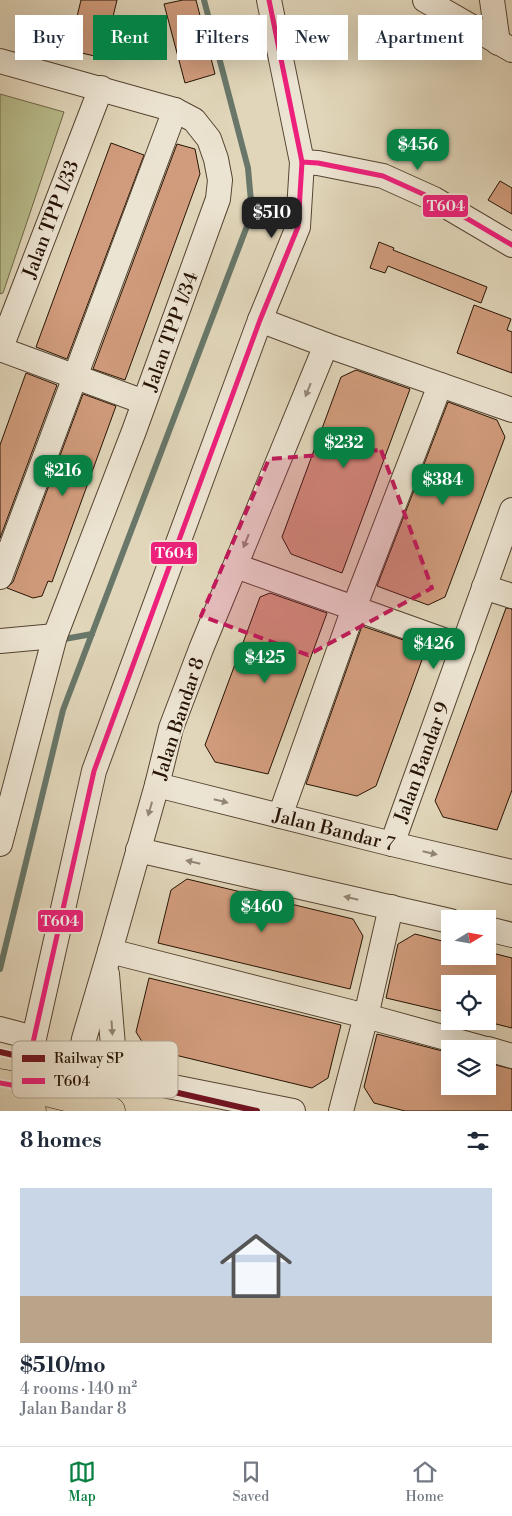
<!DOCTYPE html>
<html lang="en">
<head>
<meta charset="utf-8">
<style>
  body { margin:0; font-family:"Libre Bodoni",serif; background:#f2f2f3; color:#1f2937; height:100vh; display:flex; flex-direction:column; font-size:19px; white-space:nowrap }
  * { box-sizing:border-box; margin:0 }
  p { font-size:16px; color:#747a83 }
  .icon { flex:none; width:28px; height:28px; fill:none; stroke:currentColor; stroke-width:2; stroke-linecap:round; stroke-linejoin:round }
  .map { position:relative; height:1111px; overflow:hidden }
  .panel { display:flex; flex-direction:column; background:#fff; flex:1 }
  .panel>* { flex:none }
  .guide { position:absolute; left:15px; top:15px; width:482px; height:45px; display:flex; gap:10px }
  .needle { width:32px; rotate:79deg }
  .buttons { position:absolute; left:441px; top:910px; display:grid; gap:10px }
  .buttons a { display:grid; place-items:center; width:55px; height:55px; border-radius:0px; background:#fff; box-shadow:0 5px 20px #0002; font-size:25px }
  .price { position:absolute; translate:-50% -42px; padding:0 11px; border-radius:10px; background:#0b8043; color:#fff; font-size:16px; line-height:32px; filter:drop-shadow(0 1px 2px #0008) }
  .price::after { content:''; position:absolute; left:50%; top:30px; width:15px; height:11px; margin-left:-8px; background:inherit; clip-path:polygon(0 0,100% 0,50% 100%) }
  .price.current { background:#222; color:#fff }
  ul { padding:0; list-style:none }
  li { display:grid; align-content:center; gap:10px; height:265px; padding:0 20px }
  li+li { border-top:1px solid #e0e1e3 }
  li span { display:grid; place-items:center; height:155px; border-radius:0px; color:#555 }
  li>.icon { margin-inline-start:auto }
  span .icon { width:90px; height:90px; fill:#fffc; stroke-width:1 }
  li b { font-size:21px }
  h2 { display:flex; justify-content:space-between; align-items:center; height:60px; padding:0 20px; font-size:21px }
  .pill { padding:0 18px; border-radius:0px; background:#fff; box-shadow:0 5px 20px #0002; font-size:18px; line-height:45px }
  .pill.current { background:#0b8043; color:#fff }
  .dock { display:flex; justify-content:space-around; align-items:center; height:70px; border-top:1px solid #e0e1e3; background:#fff; font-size:14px; color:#747a83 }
  .dock a { display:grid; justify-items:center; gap:2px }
  .dock .current { color:#0b8043 }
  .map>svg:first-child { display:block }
  .green { fill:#b8bc8c; stroke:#706848 }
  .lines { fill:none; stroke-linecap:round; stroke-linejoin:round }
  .stream { stroke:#687769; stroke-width:6 }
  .building { fill:#d19c7d; stroke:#271403 }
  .minor-casing { stroke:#564431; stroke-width:26 }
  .highway-casing { stroke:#271403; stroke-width:29 }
  .minor { stroke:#ece4d2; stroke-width:24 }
  .highway { stroke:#e1d6ba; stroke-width:28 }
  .bus-1-casing { stroke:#ece4d2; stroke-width:9 }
  .bus-1 { stroke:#ed207b; stroke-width:5 }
  .rail-1-casing { stroke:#ece4d2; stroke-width:10 }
  .rail-1 { stroke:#721422; stroke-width:6 }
  .oneway { fill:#938675 }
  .marked { fill:#c2185b; fill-opacity:0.2; stroke:#c2185b; stroke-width:4; stroke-dasharray:10 6; stroke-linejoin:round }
  .labels { text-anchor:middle; stroke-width:4; stroke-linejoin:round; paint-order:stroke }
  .street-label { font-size:19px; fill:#271403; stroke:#ece4d2 }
  .key { fill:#ece4d2; stroke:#b1a694; stroke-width:1 }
  .key-label { font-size:14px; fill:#271403 }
  .line-badge { stroke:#ece4d2; stroke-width:2 }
  .badge-label { font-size:14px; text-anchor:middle; font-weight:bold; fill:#fff }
</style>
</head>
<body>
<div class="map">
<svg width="512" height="1111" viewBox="0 0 512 1111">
  <rect width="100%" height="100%" fill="#e1d6ba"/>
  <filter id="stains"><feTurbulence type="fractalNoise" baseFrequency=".004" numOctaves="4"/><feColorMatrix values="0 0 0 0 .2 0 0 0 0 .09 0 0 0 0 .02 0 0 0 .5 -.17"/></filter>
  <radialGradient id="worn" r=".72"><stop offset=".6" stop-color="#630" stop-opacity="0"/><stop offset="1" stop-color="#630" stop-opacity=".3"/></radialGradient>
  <!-- green -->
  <path class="green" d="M0,94L64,112L3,293L0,294Z"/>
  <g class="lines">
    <!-- stream -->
    <g class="stream">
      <path d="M59,640L92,634"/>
      <path d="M0,969L63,710L252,213L248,168L204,0"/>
    </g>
  </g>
  <!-- building -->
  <g class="building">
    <path d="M81,0H117L103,58L69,50Z"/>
    <path d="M183,0H196L215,74L185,83L164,4Z"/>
    <path d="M111,143L144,155L67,359L36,347Z"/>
    <path d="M177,144L195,149L200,174L125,380L93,369Z"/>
    <path d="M500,181L512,188V214L488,200Z"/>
    <path d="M379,242L394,248L393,250L487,287L481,303L388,266L385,273L370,268Z"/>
    <path d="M474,305L511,319L507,330L512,332V373L457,353Z"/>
    <path d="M356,370L410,389L342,573L291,554L282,537L341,377Z"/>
    <path d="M26,373L57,385L0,538V445Z"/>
    <path d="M83,394L116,406L52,582L48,581L42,596L33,598L7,588L13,582Z"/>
    <path d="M448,402L497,420L505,437L445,597L428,605L377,586Z"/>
    <path d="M270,593L327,613L268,774L215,762L205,745L260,597Z"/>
    <path d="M506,608L512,609V790L497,830L443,817L435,801Z"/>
    <path d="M362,626L418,645L423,657L376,786L357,796L306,784Z"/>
    <path d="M187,879L353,919L363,936L350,989L158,943L171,890Z"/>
    <path d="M415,934L450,943V956H488V952L512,958V1028L488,1022V984H450V1013L386,998L398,944Z"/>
    <path d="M149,978L341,1025L328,1078L312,1088L146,1048L136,1032Z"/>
    <path d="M377,1034L450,1053V1086H488V1063L512,1069V1111H405L374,1103L364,1087Z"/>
  </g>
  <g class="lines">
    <defs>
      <g id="minor">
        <path d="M425,0L512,50"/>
        <path d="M492,0L498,43"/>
        <path d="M0,61L175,110L194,120L209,139L216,159L220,180L218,199L134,431L55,636L0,844"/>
        <path d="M302,162L318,163L383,176L434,199L512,245"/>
        <path d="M260,320L326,345L512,410"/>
        <path d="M0,349L144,402"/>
        <path d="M0,350L101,88"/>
        <path d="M236,566L463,647"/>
        <path d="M0,577L175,110"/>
        <path d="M484,587L512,596"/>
        <path d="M0,641L55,636"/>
        <path d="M157,785L392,844L512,872"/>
        <path d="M280,816L354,608L440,385"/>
        <path d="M392,844L512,510"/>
        <path d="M138,850L450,921"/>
        <path d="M488,929L512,935"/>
        <path d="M110,951L366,1016L486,1049"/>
        <path d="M107,974L113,1046L123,1066L138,1080L293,1111"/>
        <path d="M0,1029L34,1038"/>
        <path d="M488,1049L512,1056"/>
        <path d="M23,1087L94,771L260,320L298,227L302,162L269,0"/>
        <path d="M91,1104L86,1091L82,1074L81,1056L84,1039L110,951L157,785L171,728L201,649L326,345"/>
        <path d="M341,1111L366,1016L391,907"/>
      </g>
      <g id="highway">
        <path d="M0,1083C37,1089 75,1098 111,1111"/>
        <path d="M0,1106L32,1111"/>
      </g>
    </defs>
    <!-- minor casing -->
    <use href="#minor" class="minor-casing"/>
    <!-- highway casing -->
    <use href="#highway" class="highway-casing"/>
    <!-- minor -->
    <use href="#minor" class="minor"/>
    <!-- highway -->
    <use href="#highway" class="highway"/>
    <defs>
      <g id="bus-1">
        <path d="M302,162L318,163L383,176L434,199L512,245"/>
        <path d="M0,1083L23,1087L94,771L260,320L298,227L302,162L269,0"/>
      </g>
    </defs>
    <!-- bus-1 casing -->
    <use href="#bus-1" class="bus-1-casing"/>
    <!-- bus-1 -->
    <use href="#bus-1" class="bus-1"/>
    <defs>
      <path id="rail-1" d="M0,1052L257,1111"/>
    </defs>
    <!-- rail-1 casing -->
    <use href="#rail-1" class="rail-1-casing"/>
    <!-- rail-1 -->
    <use href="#rail-1" class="rail-1"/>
  </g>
  <!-- one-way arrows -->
  <defs><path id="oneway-solid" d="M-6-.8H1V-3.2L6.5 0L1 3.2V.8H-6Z" transform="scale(1.25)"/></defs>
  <g class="oneway">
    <use href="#oneway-solid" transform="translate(308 390) rotate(112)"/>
    <use href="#oneway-solid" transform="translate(246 541) rotate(112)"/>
    <use href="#oneway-solid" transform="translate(221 801) rotate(14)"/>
    <use href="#oneway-solid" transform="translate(150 809) rotate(106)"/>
    <use href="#oneway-solid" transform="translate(430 853) rotate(13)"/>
    <use href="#oneway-solid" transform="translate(193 862) rotate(-167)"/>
    <use href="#oneway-solid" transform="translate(351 898) rotate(-167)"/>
    <use href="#oneway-solid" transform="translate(112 1028) rotate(86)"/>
  </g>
  <!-- marked area -->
  <path class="marked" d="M381,450L432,588L308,655L201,616L269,459Z"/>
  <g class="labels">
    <!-- street labels -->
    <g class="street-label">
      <text transform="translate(50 219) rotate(-69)" y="7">Jalan TPP 1/33</text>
      <text transform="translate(170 331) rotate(-70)" y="7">Jalan TPP 1/34</text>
      <text transform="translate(178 718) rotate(-72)" y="7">Jalan Bandar 8</text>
      <text transform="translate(421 762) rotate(-70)" y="7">Jalan Bandar 9</text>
      <text transform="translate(334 829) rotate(14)" y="7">Jalan Bandar 7</text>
    </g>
  </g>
  <!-- legend -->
  <rect x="12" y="1041" width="166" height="57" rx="8" class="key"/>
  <rect x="22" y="1055" width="23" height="7" fill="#721422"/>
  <rect x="22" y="1078" width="23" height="6" fill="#ed207b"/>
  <g class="key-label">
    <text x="54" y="1063">Railway SP</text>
    <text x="54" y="1086">T604</text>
  </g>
  <g class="line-badge">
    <rect x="422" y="194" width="47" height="24" rx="5" fill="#ed207b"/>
    <rect x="150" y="541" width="48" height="24" rx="5" fill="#ed207b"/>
    <rect x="37" y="909" width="47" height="24" rx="5" fill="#ed207b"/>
  </g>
  <g class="badge-label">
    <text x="446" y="211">T604</text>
    <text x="174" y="558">T604</text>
    <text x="60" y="926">T604</text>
  </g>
  <rect width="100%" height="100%" filter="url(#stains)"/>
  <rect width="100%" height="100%" fill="url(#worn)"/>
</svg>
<div class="buttons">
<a><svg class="needle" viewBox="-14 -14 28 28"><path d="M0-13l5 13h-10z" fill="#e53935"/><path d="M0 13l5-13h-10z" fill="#747a83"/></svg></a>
<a><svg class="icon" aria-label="locate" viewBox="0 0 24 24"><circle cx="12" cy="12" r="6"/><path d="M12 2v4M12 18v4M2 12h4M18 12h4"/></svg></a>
<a><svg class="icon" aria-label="layers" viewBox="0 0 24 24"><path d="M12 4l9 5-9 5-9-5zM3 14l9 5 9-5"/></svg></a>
</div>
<b class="price" style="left:418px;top:171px">$456</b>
<b class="price current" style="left:272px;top:239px">$510</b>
<b class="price" style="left:344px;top:469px">$232</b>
<b class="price" style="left:63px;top:497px">$216</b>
<b class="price" style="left:443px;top:506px">$384</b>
<b class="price" style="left:434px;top:670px">$426</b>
<b class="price" style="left:265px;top:684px">$425</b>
<b class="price" style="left:262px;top:933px">$460</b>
<div class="guide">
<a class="pill">Buy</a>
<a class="pill current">Rent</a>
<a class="pill">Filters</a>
<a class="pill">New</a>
<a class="pill">Apartment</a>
</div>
</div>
<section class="panel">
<h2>8 homes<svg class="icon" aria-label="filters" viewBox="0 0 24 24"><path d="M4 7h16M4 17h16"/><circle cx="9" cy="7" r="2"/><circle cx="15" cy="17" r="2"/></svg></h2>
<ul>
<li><span style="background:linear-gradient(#c9d6e8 70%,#b9a48a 0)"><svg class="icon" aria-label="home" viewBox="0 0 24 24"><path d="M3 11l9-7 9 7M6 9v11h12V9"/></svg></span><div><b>$510/mo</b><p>4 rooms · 140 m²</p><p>Jalan Bandar 8</p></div></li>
</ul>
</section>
<nav class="dock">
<a class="current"><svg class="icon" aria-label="map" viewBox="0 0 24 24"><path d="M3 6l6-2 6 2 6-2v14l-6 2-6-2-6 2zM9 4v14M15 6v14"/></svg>Map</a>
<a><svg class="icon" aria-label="saved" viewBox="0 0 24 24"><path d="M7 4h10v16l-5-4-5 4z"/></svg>Saved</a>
<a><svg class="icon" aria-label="home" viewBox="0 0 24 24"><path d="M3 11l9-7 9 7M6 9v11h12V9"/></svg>Home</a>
</nav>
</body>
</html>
